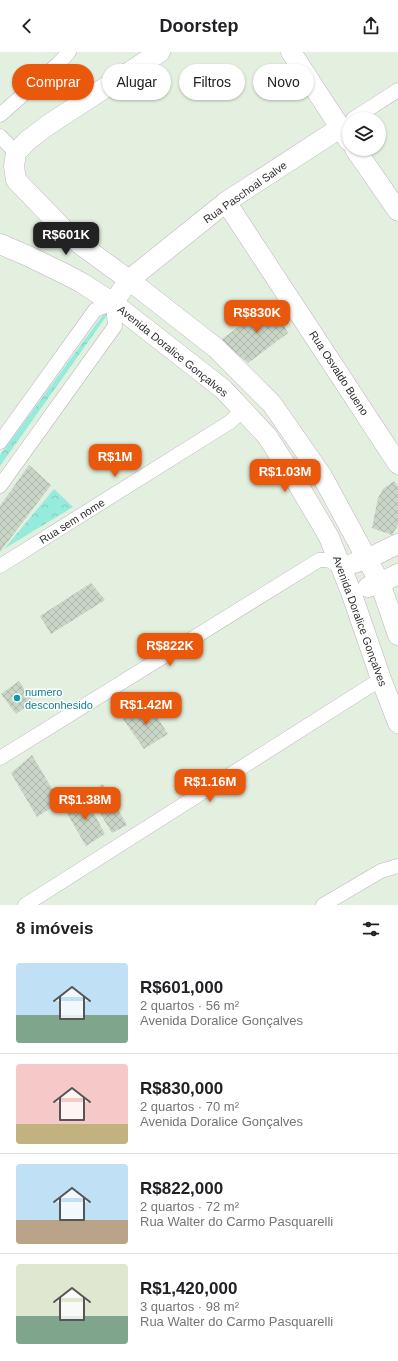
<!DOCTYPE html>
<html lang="pt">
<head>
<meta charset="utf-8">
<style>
  body { margin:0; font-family:Arial,sans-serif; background:#f2f2f2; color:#202124; height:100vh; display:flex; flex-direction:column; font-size:15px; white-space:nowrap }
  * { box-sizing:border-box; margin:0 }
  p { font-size:13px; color:#757577 }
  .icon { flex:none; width:22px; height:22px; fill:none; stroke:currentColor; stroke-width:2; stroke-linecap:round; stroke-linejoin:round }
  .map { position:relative; height:853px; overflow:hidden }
  .side { display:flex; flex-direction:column; background:#fff; flex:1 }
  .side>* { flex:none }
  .top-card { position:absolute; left:12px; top:12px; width:374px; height:36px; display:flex; gap:8px }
  .controls { position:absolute; left:342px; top:60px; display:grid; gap:8px }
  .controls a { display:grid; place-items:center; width:44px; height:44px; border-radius:50%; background:#fff; box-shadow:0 1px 3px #0004; font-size:20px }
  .price { position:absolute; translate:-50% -34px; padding:0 9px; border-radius:8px; background:#ea580c; color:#fff; font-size:13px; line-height:26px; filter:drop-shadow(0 1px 2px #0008) }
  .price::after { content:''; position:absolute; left:50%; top:24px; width:12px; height:9px; margin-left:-6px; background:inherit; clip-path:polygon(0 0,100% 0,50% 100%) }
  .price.current { background:#222; color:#fff }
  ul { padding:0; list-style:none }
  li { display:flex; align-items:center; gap:12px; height:100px; padding:0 16px }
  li+li { border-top:1px solid #e0e0e0 }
  li span { display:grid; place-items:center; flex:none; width:112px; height:80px; border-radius:4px; color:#555 }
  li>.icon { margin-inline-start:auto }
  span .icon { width:48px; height:48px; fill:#fffc; stroke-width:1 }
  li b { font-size:17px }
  h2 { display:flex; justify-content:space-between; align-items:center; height:48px; padding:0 16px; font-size:17px }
  .tag { padding:0 14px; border-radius:18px; background:#fff; box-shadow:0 1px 3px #0004; font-size:14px; line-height:36px }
  .tag.current { background:#ea580c; color:#fff }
  header { display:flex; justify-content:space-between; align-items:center; height:52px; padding:0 16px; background:#fff; font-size:18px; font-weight:700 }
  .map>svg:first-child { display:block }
  .forest { fill:url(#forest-crowns) }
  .building { fill:url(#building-cross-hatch) }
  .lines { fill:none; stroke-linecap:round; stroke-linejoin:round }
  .street-casing { stroke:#c1b2c2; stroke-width:15 }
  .secondary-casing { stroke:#c1b2c2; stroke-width:21 }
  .street { stroke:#fff; stroke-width:14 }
  .secondary { stroke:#fff; stroke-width:20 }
  .culture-dot { fill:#0f9aa8; stroke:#fff; stroke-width:1.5 }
  .labels { text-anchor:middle; stroke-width:3; stroke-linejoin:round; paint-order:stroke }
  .street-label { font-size:11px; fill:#2d2d2d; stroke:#fff }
  .culture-label { font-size:11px; fill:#0d838f; stroke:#fff; text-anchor:start }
</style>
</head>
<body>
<header><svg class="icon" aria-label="back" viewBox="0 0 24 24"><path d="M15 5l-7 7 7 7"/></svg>Doorstep<svg class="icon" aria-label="share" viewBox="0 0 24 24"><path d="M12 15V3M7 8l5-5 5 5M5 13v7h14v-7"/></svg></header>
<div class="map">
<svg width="398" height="853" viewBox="0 0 398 853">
  <defs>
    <pattern id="forest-crowns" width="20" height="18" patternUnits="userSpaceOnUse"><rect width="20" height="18" fill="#96ecdc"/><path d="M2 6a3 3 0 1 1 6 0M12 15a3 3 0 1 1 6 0" fill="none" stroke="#82cbbd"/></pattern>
    <pattern id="building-cross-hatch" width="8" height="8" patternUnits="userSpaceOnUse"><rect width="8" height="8" fill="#c9d6c7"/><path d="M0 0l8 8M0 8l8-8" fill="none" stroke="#adb8ab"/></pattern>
  </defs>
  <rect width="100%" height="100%" fill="#e3f0df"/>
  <!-- forest -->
  <g class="forest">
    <path d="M105,260L108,262L0,414V403Z"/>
    <path d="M54,437L73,455L4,497Z"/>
  </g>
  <!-- building -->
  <g class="building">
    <path d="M271,250L288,281L248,311L221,288Z"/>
    <path d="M29,413L51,433L0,500V454Z"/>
    <path d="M394,429L398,435V473L392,483L372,476L378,446L383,437Z"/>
    <path d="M91,531L105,548L51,582L40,564Z"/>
    <path d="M19,629L33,650L16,662L1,642Z"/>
    <path d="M147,650L168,682L144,697L123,667Z"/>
    <path d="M32,703L60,750L37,765L11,721Z"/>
    <path d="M103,732L127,773L112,781L88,741Z"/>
    <path d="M84,743L105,782L86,794L64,756Z"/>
  </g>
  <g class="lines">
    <defs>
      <g id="street">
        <path d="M0,63L59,11L69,0"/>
        <path d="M353,67L398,38"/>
        <path d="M0,84L16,101"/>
        <path d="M0,390L95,258L113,251L115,274L0,434"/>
        <path d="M0,514L230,370L243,358"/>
        <path d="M0,706L319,508H328L341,515"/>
        <path d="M25,853L381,627"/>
        <path d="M323,853L381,819L398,814"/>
      </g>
      <g id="secondary">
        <path d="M160,0L48,73L27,89L16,101L14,114L16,128L73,187L129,228L216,296L272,352L322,424L380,531L398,583"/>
        <path d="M291,0L349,89"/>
        <path d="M355,97L398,159"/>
        <path d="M226,150L398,412"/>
        <path d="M0,192L28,204L67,223L82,231L113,251L223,337L267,384L296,429L329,485L351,540L381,627L398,671"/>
        <path d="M113,251L129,228L226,150L340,76"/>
        <path d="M354,511L367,507L398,492"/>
        <path d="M368,535L380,531L398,522"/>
      </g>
    </defs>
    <!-- street casing -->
    <use href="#street" class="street-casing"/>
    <!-- secondary casing -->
    <use href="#secondary" class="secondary-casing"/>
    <!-- street -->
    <use href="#street" class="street"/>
    <!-- secondary -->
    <use href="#secondary" class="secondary"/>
  </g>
  <!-- markers -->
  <circle class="culture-dot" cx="17" cy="646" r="4"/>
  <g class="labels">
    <!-- street labels -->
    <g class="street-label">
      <text transform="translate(245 140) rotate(-35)" y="4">Rua Paschoal Salve</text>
      <text transform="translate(173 299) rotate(39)" y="4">Avenida Doralice Gonçalves</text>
      <text transform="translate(339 321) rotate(57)" y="4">Rua Osvaldo Bueno</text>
      <text transform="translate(72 469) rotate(-32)" y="4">Rua sem nome</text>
      <text transform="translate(360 569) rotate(70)" y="4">Avenida Doralice Gonçalves</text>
    </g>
    <!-- culture labels -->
    <g class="culture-label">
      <text x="25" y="644">numero<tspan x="25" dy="13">desconhesido</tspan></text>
    </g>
  </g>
</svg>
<div class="controls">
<a><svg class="icon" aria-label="layers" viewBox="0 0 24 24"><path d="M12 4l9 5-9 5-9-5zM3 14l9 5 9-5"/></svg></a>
</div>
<b class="price current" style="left:66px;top:204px">R$601K</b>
<b class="price" style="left:257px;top:282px">R$830K</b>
<b class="price" style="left:115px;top:426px">R$1M</b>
<b class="price" style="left:285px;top:441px">R$1.03M</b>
<b class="price" style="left:170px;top:615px">R$822K</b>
<b class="price" style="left:146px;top:674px">R$1.42M</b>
<b class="price" style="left:210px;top:751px">R$1.16M</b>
<b class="price" style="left:85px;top:769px">R$1.38M</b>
<div class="top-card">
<a class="tag current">Comprar</a>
<a class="tag">Alugar</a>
<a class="tag">Filtros</a>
<a class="tag">Novo</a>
</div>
</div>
<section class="side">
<h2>8 imóveis<svg class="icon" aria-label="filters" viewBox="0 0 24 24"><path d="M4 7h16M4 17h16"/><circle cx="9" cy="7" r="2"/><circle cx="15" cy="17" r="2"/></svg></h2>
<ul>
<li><span style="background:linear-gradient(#bfe0f5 65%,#7fa58c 0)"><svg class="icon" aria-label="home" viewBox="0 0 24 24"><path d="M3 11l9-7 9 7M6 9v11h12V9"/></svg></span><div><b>R$601,000</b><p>2 quartos · 56 m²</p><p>Avenida Doralice Gonçalves</p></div></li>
<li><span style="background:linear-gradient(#f6c9c9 75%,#c2b280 0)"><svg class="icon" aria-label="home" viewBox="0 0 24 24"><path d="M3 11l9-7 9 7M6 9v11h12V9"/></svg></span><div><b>R$830,000</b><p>2 quartos · 70 m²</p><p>Avenida Doralice Gonçalves</p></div></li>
<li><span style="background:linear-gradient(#bfe0f5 70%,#b9a48a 0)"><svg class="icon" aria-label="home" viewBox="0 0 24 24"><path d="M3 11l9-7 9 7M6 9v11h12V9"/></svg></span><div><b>R$822,000</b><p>2 quartos · 72 m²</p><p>Rua Walter do Carmo Pasquarelli</p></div></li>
<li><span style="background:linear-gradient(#dfe7d0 65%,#7fa58c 0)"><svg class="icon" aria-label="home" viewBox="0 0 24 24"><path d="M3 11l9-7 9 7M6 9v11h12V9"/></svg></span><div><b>R$1,420,000</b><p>3 quartos · 98 m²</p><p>Rua Walter do Carmo Pasquarelli</p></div></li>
</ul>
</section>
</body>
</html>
